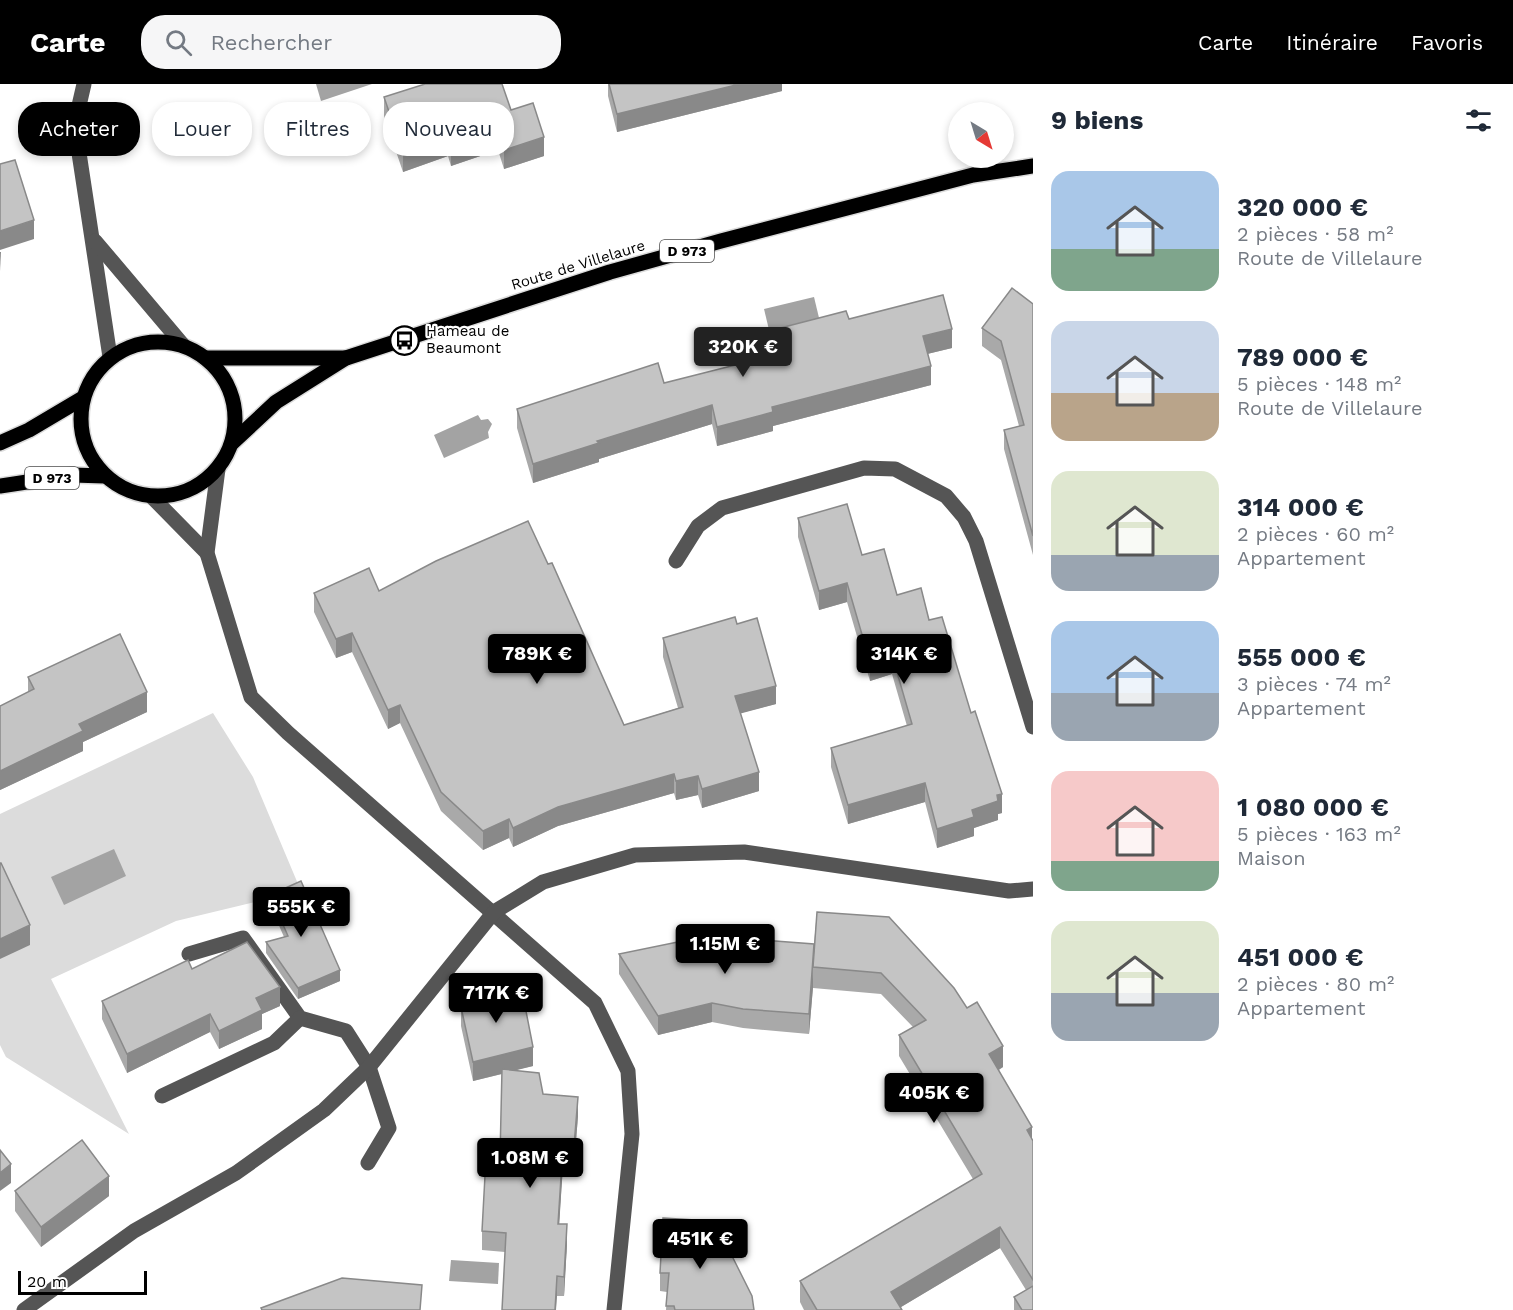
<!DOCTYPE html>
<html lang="fr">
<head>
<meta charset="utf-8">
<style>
  body { margin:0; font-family:"Work Sans",sans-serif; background:#f6f6f7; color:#1f2937; height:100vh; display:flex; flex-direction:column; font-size:22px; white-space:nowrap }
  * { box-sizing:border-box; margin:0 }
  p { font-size:20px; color:#747a83 }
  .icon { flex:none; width:33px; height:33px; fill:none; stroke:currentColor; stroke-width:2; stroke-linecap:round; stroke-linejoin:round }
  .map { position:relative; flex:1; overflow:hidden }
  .details { display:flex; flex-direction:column; background:#fff; width:480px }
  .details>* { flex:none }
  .top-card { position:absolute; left:18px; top:18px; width:570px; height:54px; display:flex; gap:12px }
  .needle { width:39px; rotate:142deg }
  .controls { position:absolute; left:948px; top:18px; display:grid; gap:12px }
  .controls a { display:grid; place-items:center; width:66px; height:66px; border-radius:50%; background:#fff; box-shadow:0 3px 9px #0003; font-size:30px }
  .scale { position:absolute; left:18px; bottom:15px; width:129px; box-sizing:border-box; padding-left:6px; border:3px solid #000; border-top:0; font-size:16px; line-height:21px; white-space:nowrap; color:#000; -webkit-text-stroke:4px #fff; paint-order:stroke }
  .price { position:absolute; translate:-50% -51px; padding:0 14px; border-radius:6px; background:#000; color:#fff; font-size:20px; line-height:39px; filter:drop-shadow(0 2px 3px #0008) }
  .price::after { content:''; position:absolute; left:50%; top:36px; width:18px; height:14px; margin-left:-9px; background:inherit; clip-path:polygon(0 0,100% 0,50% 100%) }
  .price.on { background:#222; color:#fff }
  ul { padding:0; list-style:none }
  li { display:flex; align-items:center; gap:18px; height:150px; padding:0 18px }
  li span { display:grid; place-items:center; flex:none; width:168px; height:120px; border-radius:18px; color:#555 }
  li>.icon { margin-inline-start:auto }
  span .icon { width:72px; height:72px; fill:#fffc; stroke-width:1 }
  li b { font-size:26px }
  h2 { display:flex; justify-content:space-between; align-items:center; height:72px; padding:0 18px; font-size:26px }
  .tag { padding:0 21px; border-radius:24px; background:#fff; box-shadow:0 3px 9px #0003; font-size:21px; line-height:54px }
  .tag.on { background:#000; color:#fff }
  header { display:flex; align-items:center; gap:36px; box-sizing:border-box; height:84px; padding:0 30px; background:#000; color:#fff }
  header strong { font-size:28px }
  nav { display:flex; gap:33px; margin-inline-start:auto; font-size:21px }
  .search { width:420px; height:54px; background:#f6f6f7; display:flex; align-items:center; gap:15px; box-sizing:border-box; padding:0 21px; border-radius:24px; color:#747a83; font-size:22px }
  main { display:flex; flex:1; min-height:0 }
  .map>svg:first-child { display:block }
  .green { fill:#dcdcdc }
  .water { fill:#a3a3a3 }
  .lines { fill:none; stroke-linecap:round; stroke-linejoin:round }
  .major-casing { stroke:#dbdbdb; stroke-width:18 }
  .minor { stroke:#555; stroke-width:15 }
  .major { stroke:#000; stroke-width:15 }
  .wall { fill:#a9a9a9 }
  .shaded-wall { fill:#898989 }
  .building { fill:#c4c4c4; stroke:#898989; stroke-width:1.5 }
  .labels { text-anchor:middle; stroke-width:4.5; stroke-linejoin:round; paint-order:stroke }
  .shield { fill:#fff; stroke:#4c4c4c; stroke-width:1.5 }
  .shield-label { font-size:14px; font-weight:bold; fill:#000 }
  .street-label { font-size:15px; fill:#000; stroke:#fff }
  .poi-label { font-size:15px; fill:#000; stroke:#fff; text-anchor:start }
</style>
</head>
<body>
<header>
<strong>Carte</strong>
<div class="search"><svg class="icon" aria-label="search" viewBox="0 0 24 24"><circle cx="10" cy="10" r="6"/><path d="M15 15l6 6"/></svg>Rechercher</div>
<nav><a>Carte</a><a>Itinéraire</a><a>Favoris</a></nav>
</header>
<main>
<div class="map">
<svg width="1033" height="1226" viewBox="0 0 1033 1226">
  <rect width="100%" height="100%" fill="#fff"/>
  <!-- green -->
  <path class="green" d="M213,629L253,693L301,807L176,837L51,895L129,1050L6,973L0,961V730Z"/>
  <!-- water -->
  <g class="water">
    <path d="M316,0H372L321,17Z"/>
    <path d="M814,213L820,238L770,250L764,225Z"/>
    <path d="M478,331L481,336L488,335L492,340L488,348L489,354L444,374L434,351Z"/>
    <path d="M114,765L126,792L64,821L51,793Z"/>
    <path d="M451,1176L499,1179L498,1200L449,1197Z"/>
  </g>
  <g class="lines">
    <defs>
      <g id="major">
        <circle cx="158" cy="335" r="77"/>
        <path d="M206,274H346"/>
        <path d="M0,359L29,346L83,314"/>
        <path d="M232,359L276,318L346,274L610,188L721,157L973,91L1033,82"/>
        <path d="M0,402L73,391L104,392"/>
      </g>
    </defs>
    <!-- major casing -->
    <use href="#major" class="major-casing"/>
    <!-- minor -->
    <g class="minor">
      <path d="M84,0L78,26L79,69L110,273"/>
      <path d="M95,157L183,261"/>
      <path d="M218,385L207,469L251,613L288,649L595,919L628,987L632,1050L614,1226"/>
      <path d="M152,413L207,469"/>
      <path d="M676,477L698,442L722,424L864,384L895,385L946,412L964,433L976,457L1033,643"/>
      <path d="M189,870L243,854L300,934L346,947L369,983L389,1044L368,1079"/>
      <path d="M162,1012L274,959L300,934"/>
      <path d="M24,1226L134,1147L236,1089L324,1026L369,983L494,828L543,798L635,771L744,768L1009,807L1033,805"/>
    </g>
    <!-- major -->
    <use href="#major" class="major"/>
  </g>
  <!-- wall -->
  <g class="wall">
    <path d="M608,0H782V7L617,48L608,12Z"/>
    <path d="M384,13L511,26L544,72L504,85L498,66L451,82L448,72L403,88L384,32Z"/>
    <path d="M1033,220V471L1004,365V346L1019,342L1001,276L982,262V244Z"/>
    <path d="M849,235L952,264L927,270L931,301L773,342V347L717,362L712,340L599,375V378L533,399L517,344V325L664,299L755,276L753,270V251Z"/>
    <path d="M798,434L862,471L897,511L929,536L1002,729L998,730V736L974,744V752L937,764L925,718L848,740L831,683V664L907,642L892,590L870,597L847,518L819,526L798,453Z"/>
    <path d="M548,480L624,641L678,624L663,573V554L737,540L776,620L740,629L759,707L702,724L698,711L676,716L674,709L558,742L513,763L509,754L483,766L441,727L400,639L388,645L352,568L336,574L314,528V509L379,507Z"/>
    <path d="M28,593L147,628L83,658V667L0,706V622L28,608Z"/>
    <path d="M270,811L340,897L298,915L266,869V858L284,853L270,821Z"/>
    <path d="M817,828L1003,983L999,986L1033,1057V1226H1014V1213L1026,1206L1000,1164L901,1223L902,1226H804L800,1218V1197L973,1095L899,972V951L913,943L881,910L813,904V903L809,950L743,944L712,938L658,951L619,890V870L814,860Z"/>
    <path d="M192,885L280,922L262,930V945L219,965L210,948L127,989L102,935V917Z"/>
    <path d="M473,906L512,924L533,982L515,986L543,1010L578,1032L574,1081H563L559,1140L567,1160L564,1212H557L505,1168L482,1166V1147L500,1073L502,990L473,997L461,942V923L473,921Z"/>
    <path d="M15,1107L109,1112L41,1163L15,1127Z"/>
    <path d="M711,1165L754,1226H666L667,1208L660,1207V1189Z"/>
  </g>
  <!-- shaded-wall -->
  <g class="shaded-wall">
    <path d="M740,0H782V7L617,48V30Z"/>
    <path d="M498,48V66L451,82V63Z"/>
    <path d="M544,53V72L504,85V66Z"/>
    <path d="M448,54V72L403,88V69Z"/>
    <path d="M34,136V155L0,166V147Z"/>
    <path d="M0,168H1L0,187Z"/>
    <path d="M952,245V264L923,271V252Z"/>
    <path d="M931,282V301L773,342V347L717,362V343L772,323Z"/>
    <path d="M712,321V340L599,375V378L533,399V380L597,357Z"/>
    <path d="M847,499V518L819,526V507Z"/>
    <path d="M352,549V568L336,574V555Z"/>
    <path d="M892,571V590L870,597V578Z"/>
    <path d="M776,602V620L735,631V612Z"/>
    <path d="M147,608V628L83,658V667L0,706V687L79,640Z"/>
    <path d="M400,621V639L388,645V626Z"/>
    <path d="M759,688V707L702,724V705Z"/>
    <path d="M674,690V709L558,742L513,763V744L558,723Z"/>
    <path d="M698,692V711L676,716V697Z"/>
    <path d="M925,699V718L848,740V721Z"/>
    <path d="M1002,710V729L998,730V736L974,744V752L937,764V745L997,711Z"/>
    <path d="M509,735V754L483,766V747Z"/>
    <path d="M30,841V861L0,875V855Z"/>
    <path d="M813,884V903L809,950V930Z"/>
    <path d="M340,886V897L298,915V904Z"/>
    <path d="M280,903V922L262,930V945L219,965V947L256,914Z"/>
    <path d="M712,919V938L658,951V932Z"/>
    <path d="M210,930V948L127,989V970Z"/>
    <path d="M1003,962V983L989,991V970Z"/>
    <path d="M533,963V982L473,997V978Z"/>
    <path d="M578,1013V1032L574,1081V1062Z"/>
    <path d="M1032,1043V1064L1027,1046Z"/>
    <path d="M563,1062V1081L558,1159V1140Z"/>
    <path d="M11,1080V1099L0,1107V1089Z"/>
    <path d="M109,1092V1112L41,1163V1143Z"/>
    <path d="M567,1140V1160L564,1212V1193Z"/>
    <path d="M1000,1143V1164L896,1226L891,1208Z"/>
    <path d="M557,1192V1212L556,1226H555Z"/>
  </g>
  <!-- building -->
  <g class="building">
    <path d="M425,0H502L511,26L533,19L544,53L504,66L498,48L451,63L448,54L403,69L384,13Z"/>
    <path d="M609,0H740L617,30Z"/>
    <path d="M15,76L34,136L0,147V80Z"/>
    <path d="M1012,204L1033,220V452L1004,346L1024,341L1001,257L982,244Z"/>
    <path d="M943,211L952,245L923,252L931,282L772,323L773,328L717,343L712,321L597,357L599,359L533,380L517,325L658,279L664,299L759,275L753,251L846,227L849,235Z"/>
    <path d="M847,420L862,471L884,465L897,511L921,504L929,536L942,533L971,629L975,627L1002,710L997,711L998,717L972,726L974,733L937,745L925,699L848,721L831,664L912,640L892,571L870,578L847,499L819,507L798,434Z"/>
    <path d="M528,437L548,480L552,479L624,641L683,623L663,554L735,533L737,540L757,534L776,602L735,612L759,688L702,705L698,692L676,697L674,690L558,723L513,744L509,735L483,747L441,708L400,621L388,626L352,549L336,555L314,509L369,484L379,507L436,477Z"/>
    <path d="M120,550L147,608L79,640L83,647L0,687V622L34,605L28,593Z"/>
    <path d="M0,779H1L30,841L0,855Z"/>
    <path d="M301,797L340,886L298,904L266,858L288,852L270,811Z"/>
    <path d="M817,828L889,833L954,904L967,924L977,918L1003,962L989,970L1032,1043L1027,1046L1033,1057V1196L1000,1143L891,1208L902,1226H817L800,1197L982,1090L899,951L926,936L881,889L813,883Z"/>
    <path d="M707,852L814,860L809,930L743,925L712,919L658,932L619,870Z"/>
    <path d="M247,858L280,903L256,914L262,926L219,947L210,930L127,970L102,917L188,876L192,885Z"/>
    <path d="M507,898L512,924L525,922L533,963L473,978L461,923L476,921L473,906Z"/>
    <path d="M502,985L539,989L543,1010L578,1013L574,1062H563L558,1140H567L564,1193L557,1192L555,1226H502L506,1149L482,1147L486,1073H500Z"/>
    <path d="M82,1056L109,1092L41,1143L15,1107Z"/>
    <path d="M0,1066L11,1080L0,1089Z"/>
    <path d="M663,1134L711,1137L710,1165L729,1166L752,1212L754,1226H675L674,1222H666L669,1189H660Z"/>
    <path d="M342,1194L422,1201L420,1226H262L261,1224Z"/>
    <path d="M1033,1202V1226H1022L1014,1213Z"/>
  </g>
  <!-- icons -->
  <defs>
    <symbol id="bus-ring" viewBox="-11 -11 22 22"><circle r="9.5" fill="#fff" stroke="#000" stroke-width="1.5"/><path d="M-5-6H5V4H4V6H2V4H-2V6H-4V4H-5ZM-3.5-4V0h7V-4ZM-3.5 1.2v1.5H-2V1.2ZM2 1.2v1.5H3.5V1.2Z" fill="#000"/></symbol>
  </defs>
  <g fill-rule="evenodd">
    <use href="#bus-ring" x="388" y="240" width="33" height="33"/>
  </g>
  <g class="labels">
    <!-- shield labels -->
    <g class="shield">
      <rect x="660" y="156" width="54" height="22" rx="4.5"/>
      <rect x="25" y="383" width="54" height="22" rx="4.5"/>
    </g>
    <g class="shield-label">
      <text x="687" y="172">D 973</text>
      <text x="52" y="399">D 973</text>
    </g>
    <!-- street labels -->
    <g class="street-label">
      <text transform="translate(578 181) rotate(-17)" y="5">Route de Villelaure</text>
    </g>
    <!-- poi labels -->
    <g class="poi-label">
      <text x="426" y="252">Hameau de<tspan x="426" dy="17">Beaumont</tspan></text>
    </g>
  </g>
</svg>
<div class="controls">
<a><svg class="needle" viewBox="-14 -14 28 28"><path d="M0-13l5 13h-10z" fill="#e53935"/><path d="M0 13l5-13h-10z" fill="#747a83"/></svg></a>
</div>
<div class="scale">20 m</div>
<b class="price on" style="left:743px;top:294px">320K €</b>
<b class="price" style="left:537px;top:601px">789K €</b>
<b class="price" style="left:904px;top:601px">314K €</b>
<b class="price" style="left:301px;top:854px">555K €</b>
<b class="price" style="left:725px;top:891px">1.15M €</b>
<b class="price" style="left:496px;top:940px">717K €</b>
<b class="price" style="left:934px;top:1040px">405K €</b>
<b class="price" style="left:530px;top:1105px">1.08M €</b>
<b class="price" style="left:700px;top:1186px">451K €</b>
<div class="top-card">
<a class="tag on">Acheter</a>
<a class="tag">Louer</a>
<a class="tag">Filtres</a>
<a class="tag">Nouveau</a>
</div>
</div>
<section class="details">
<h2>9 biens<svg class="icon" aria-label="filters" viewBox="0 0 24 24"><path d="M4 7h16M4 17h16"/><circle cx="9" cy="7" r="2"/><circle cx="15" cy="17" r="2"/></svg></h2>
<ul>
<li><span style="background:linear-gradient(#a9c7e8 65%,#7fa58c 0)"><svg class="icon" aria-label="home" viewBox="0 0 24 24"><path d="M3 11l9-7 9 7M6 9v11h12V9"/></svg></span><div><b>320 000 €</b><p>2 pièces · 58 m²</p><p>Route de Villelaure</p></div></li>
<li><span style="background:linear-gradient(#c9d6e8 60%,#b9a48a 0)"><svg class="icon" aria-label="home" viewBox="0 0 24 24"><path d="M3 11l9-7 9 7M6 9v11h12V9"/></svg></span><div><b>789 000 €</b><p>5 pièces · 148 m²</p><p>Route de Villelaure</p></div></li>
<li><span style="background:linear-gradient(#dfe7d0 70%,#9aa5b1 0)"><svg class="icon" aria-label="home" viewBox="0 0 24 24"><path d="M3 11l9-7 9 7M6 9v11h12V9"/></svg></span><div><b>314 000 €</b><p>2 pièces · 60 m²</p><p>Appartement</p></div></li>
<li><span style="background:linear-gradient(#a9c7e8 60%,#9aa5b1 0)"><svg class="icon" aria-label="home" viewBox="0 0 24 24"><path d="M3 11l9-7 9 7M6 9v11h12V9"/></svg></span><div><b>555 000 €</b><p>3 pièces · 74 m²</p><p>Appartement</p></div></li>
<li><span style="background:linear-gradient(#f6c9c9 75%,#7fa58c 0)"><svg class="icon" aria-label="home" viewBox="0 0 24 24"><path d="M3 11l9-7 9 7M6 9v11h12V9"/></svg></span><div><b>1 080 000 €</b><p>5 pièces · 163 m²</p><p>Maison</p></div></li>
<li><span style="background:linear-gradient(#dfe7d0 60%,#9aa5b1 0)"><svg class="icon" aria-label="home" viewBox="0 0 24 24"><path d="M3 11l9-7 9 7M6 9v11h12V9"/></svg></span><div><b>451 000 €</b><p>2 pièces · 80 m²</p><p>Appartement</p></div></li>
</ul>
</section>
</main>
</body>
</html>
